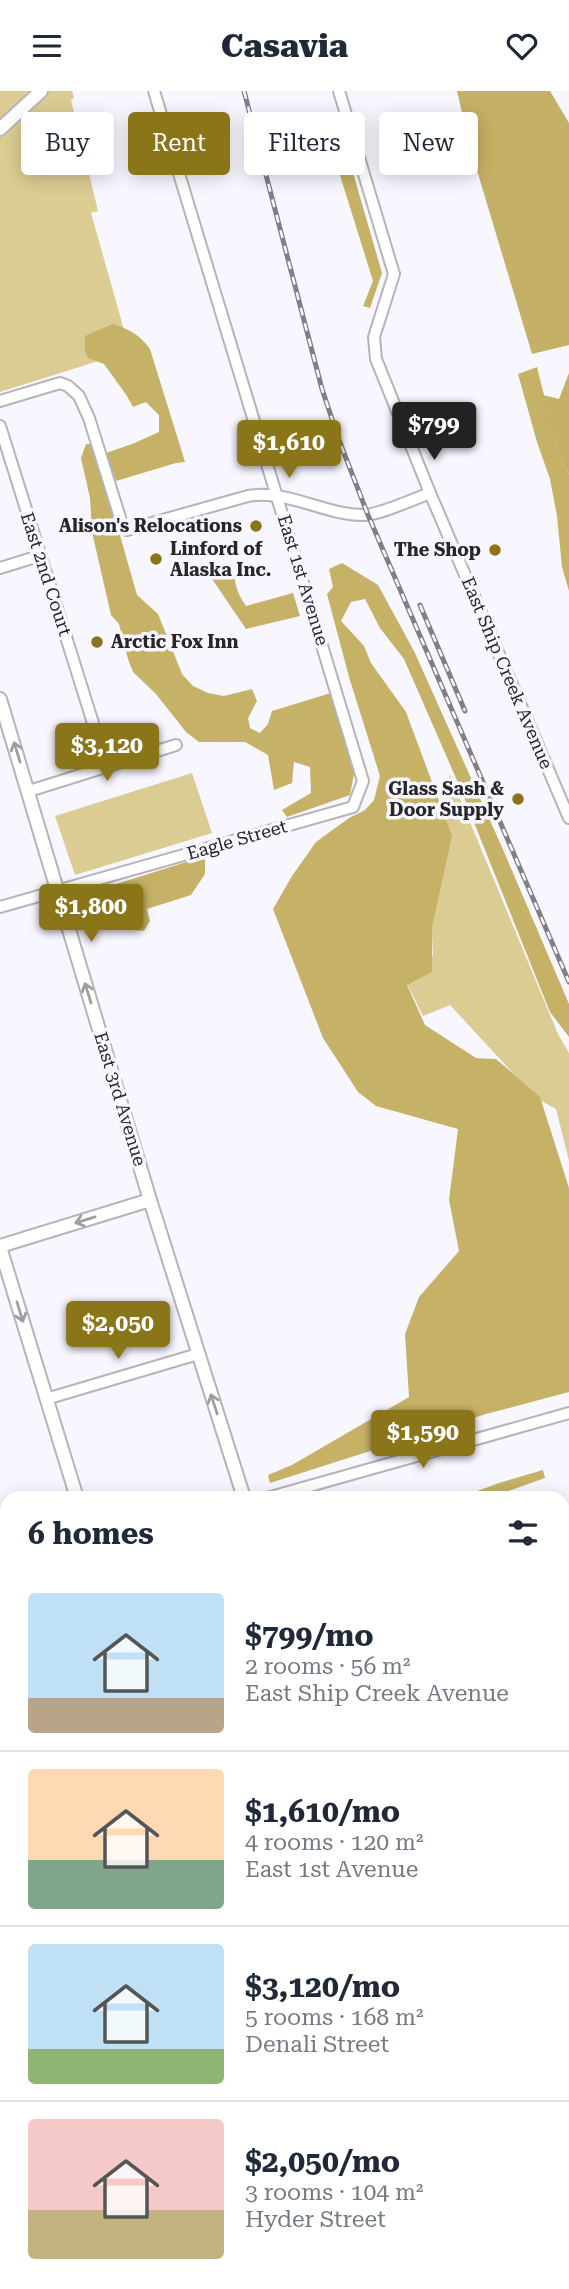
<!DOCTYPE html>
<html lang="en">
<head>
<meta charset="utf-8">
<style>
  body { margin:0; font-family:"Roboto Serif",serif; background:#f2f2f3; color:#1f2937; height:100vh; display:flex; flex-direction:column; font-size:26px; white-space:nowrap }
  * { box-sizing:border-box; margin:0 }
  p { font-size:23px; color:#747a83 }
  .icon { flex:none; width:38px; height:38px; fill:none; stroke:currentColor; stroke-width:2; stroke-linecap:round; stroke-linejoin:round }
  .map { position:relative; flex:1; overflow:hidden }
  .side { position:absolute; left:0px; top:1400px; width:570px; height:798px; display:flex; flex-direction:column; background:#fff; border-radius:21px 21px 0 0; box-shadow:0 4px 18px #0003 }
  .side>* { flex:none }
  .hud { position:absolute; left:21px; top:21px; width:528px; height:63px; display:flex; gap:14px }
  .price { position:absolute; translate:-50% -60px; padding:0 16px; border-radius:7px; background:#8b7519; color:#fff; font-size:23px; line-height:46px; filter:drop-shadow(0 2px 4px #0008) }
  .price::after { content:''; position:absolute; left:50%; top:42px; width:21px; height:16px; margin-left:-10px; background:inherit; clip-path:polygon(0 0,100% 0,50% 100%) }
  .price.selected { background:#222; color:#fff }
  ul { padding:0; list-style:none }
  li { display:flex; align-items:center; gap:21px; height:175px; padding:0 28px }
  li+li { border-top:2px solid #e0e1e3 }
  li span { display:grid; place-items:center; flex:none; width:196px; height:140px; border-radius:7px; color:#555 }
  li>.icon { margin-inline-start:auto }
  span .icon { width:84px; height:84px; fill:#fffc; stroke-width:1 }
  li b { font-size:30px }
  h2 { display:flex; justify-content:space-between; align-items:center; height:84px; padding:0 28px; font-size:30px }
  .pill { padding:0 24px; border-radius:7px; background:#fff; box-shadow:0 4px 18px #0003; font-size:24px; line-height:63px }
  .pill.selected { background:#8b7519; color:#fff }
  header { display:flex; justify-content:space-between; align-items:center; height:91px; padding:0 28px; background:#fff; font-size:32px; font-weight:800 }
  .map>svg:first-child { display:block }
  .green { fill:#dbcc93 }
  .forest { fill:#c6b267 }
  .water { fill:#c4b066 }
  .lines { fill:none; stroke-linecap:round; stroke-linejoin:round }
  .minor-casing { stroke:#b5b3bb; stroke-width:14 }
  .major-casing { stroke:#b5b3bb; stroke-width:16 }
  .highway-casing { stroke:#b5b3bb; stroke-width:19 }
  .minor { stroke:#fff; stroke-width:10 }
  .major { stroke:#fff; stroke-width:12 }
  .highway { stroke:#fff; stroke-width:16 }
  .rail-casing { stroke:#817f85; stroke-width:5 }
  .rail { stroke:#f8f6fe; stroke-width:2.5; stroke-dasharray:8; stroke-linecap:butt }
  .oneway { stroke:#9e9d9f }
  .poi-dot { fill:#8b7519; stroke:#f8f6fe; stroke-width:2.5 }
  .labels { text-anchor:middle; stroke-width:7; stroke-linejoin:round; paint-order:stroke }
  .poi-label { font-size:18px; font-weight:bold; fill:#272629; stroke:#f8f6fe; text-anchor:end }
  .street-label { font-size:18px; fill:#272629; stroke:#f8f6fe }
</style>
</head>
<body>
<header><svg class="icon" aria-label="menu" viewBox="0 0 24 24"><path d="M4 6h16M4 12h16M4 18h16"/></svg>Casavia<svg class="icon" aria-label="heart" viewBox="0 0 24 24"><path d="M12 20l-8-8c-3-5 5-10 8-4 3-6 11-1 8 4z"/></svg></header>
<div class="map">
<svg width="569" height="2198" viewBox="0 0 569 2198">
  <rect width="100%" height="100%" fill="#f8f6fe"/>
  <!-- green -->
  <g class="green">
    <path d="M0,0H72L74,7L71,9L98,120L91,122L130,260L0,301Z"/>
    <path d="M192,682L212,742L75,784L55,725Z"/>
    <path d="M450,683L558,943L569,962V1070L556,1018L536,1007L450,914L423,925L407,893L433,864L429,788Z"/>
  </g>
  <!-- forest -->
  <g class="forest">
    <path d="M338,30L382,182L370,217L363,215L373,190L324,33Z"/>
    <path d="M113,233C130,239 139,243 150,258L185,371L176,372L116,390L106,362L132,353L159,341V324L146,311L133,316L127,305L104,273L88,267L85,260V245Z"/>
    <path d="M537,276L559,365L569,383V500L562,476L557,425L550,388L537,351L518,283Z"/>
    <path d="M86,353H94L137,504L158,523L182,583L193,595L208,602L224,605L252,598L257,610L248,627L250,637L260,642L268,633L272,620L331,602L354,683L350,704L287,726L282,719L311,702L310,676L294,671L292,692L274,699L268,664L245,651H199L186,641L156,603L133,581L128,568L119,533L111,524L92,441L90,407L81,367Z"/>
    <path d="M342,472L378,494L414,560L501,754L569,913V946L550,921L459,694L404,568L380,537L365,508L351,511L341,530L364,555L371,572L406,621L452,745L432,836V881L407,894L425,934L476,967L496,968L540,1006L569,1097V1301L486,1323L270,1392L268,1384L292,1374L409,1306L405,1243L419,1206L459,1160L449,1109L458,1038L376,1015L358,1001L323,947L273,818L292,785L316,751L349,727L365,719L374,709L380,685L349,586L327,503L333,496L329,478Z"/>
    <path d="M234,476C234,492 237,502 246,515L293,502L300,525L246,538L208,482Z"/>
    <path d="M205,765V783L191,804L147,818L150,830L144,840L103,836L91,801Z"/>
    <path d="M543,1379L545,1387L489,1407H458L499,1392Z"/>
    <path d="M569,2173V2190L540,2198H497L495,2191H564V2175Z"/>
    <path d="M181,2191H216L218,2198H183Z"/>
  </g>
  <!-- water -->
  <g class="water">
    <path d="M457,0H550L569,32V254L532,263L470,56Z"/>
    <path d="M569,282V383L559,365L543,304L559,308Z"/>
  </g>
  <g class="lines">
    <defs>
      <g id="minor">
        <path d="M339,0L394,183L374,246L376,268L430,402L569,727"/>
        <path d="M0,310L60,292L68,295L79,305L89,327L122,433L127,439L248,405C287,398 324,424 364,424C379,424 414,408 430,402"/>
        <path d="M0,335L93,632"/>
        <path d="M0,477L39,465"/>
        <path d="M29,700L176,654"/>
        <path d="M0,816L353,716L363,690L154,0"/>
        <path d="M46,1308L198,1263"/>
        <path d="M267,1407L569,1322"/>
        <path d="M0,1661L7,1659"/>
        <path d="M0,1830L7,1827"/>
        <path d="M564,1994L569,1992"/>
        <path d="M0,2165L7,2163"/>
      </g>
      <g id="major">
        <path d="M0,38L41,0"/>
        <path d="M0,608L150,1109L244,1407"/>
        <path d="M0,1155L150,1109"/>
        <path d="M0,1156L77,1407"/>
        <path d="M0,1490L7,1488"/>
        <path d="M478,2191L480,2198"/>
      </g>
      <g id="highway">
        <path d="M0,1713L7,1737"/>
        <path d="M0,2006L7,2010"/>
        <path d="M142,2191L144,2198"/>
        <path d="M162,2191L165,2198"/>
      </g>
    </defs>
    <!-- minor casing -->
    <use href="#minor" class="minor-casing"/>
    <!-- major casing -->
    <use href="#major" class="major-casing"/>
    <!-- highway casing -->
    <use href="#highway" class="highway-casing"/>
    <!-- minor -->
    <use href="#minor" class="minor"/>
    <!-- major -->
    <use href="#major" class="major"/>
    <!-- highway -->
    <use href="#highway" class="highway"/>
    <defs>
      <g id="rail">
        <path d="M244,0L322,298L339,349L368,424L569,891"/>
        <path d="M420,514L465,620"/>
      </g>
    </defs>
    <!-- rail casing -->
    <use href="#rail" class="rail-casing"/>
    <!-- rail -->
    <use href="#rail" class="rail"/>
  </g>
  <!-- one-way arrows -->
  <defs><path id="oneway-shaft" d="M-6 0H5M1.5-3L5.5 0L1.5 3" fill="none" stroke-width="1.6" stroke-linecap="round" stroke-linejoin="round" transform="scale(1.75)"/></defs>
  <g class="oneway">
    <use href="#oneway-shaft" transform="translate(17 661) rotate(-107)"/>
    <use href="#oneway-shaft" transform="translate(88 902) rotate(-107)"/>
    <use href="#oneway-shaft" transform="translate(85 1129) rotate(163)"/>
    <use href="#oneway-shaft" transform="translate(20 1221) rotate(73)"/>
    <use href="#oneway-shaft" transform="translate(214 1313) rotate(-108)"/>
  </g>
  <!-- markers -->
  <g class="poi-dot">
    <circle cx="256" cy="435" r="7"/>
    <circle cx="495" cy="459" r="7"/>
    <circle cx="156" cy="468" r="7"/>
    <circle cx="97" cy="551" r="7"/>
    <circle cx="518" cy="708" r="7"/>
  </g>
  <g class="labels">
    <!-- poi labels -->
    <g class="poi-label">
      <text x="242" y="441">Alison's Relocations</text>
      <text x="170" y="464" text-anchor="start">Linford of<tspan x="170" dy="21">Alaska Inc.</tspan></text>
      <text x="481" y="465">The Shop</text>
      <text x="111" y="557" text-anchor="start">Arctic Fox Inn</text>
      <text x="504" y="704">Glass Sash &amp;<tspan x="504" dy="21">Door Supply</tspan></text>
    </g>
    <!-- street labels -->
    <g class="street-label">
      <text transform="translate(46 483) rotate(72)" y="6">East 2nd Court</text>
      <text transform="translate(303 489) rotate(73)" y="6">East 1st Avenue</text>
      <text transform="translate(507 582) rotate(67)" y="6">East Ship Creek Avenue</text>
      <text transform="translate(237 749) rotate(-16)" y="6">Eagle Street</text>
      <text transform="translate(120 1008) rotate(73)" y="6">East 3rd Avenue</text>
    </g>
  </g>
</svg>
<b class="price selected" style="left:434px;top:371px">$799</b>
<b class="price" style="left:289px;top:389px">$1,610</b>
<b class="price" style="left:107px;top:692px">$3,120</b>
<b class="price" style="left:91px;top:853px">$1,800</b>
<b class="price" style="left:118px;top:1270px">$2,050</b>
<b class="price" style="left:423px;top:1379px">$1,590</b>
<div class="hud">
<a class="pill">Buy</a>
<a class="pill selected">Rent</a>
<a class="pill">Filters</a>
<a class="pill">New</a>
</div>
<section class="side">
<h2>6 homes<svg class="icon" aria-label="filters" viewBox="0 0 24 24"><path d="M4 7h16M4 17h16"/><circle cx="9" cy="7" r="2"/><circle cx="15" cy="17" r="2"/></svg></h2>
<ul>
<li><span style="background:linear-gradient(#bfe0f5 75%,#b9a48a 0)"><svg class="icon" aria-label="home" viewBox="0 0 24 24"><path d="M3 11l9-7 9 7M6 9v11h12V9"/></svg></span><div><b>$799/mo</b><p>2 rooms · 56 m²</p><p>East Ship Creek Avenue</p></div></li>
<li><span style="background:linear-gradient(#ffd9b3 65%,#7fa58c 0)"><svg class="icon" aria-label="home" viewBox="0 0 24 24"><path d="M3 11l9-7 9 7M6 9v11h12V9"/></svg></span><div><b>$1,610/mo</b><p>4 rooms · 120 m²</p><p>East 1st Avenue</p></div></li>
<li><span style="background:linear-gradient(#bfe0f5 75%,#8fb573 0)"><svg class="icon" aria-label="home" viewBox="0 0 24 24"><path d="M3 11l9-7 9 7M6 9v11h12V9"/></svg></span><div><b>$3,120/mo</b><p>5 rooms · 168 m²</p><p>Denali Street</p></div></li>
<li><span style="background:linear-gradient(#f6c9c9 65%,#c2b280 0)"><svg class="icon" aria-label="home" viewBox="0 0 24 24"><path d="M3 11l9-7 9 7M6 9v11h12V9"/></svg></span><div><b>$2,050/mo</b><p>3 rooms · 104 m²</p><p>Hyder Street</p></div></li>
</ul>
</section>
</div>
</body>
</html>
